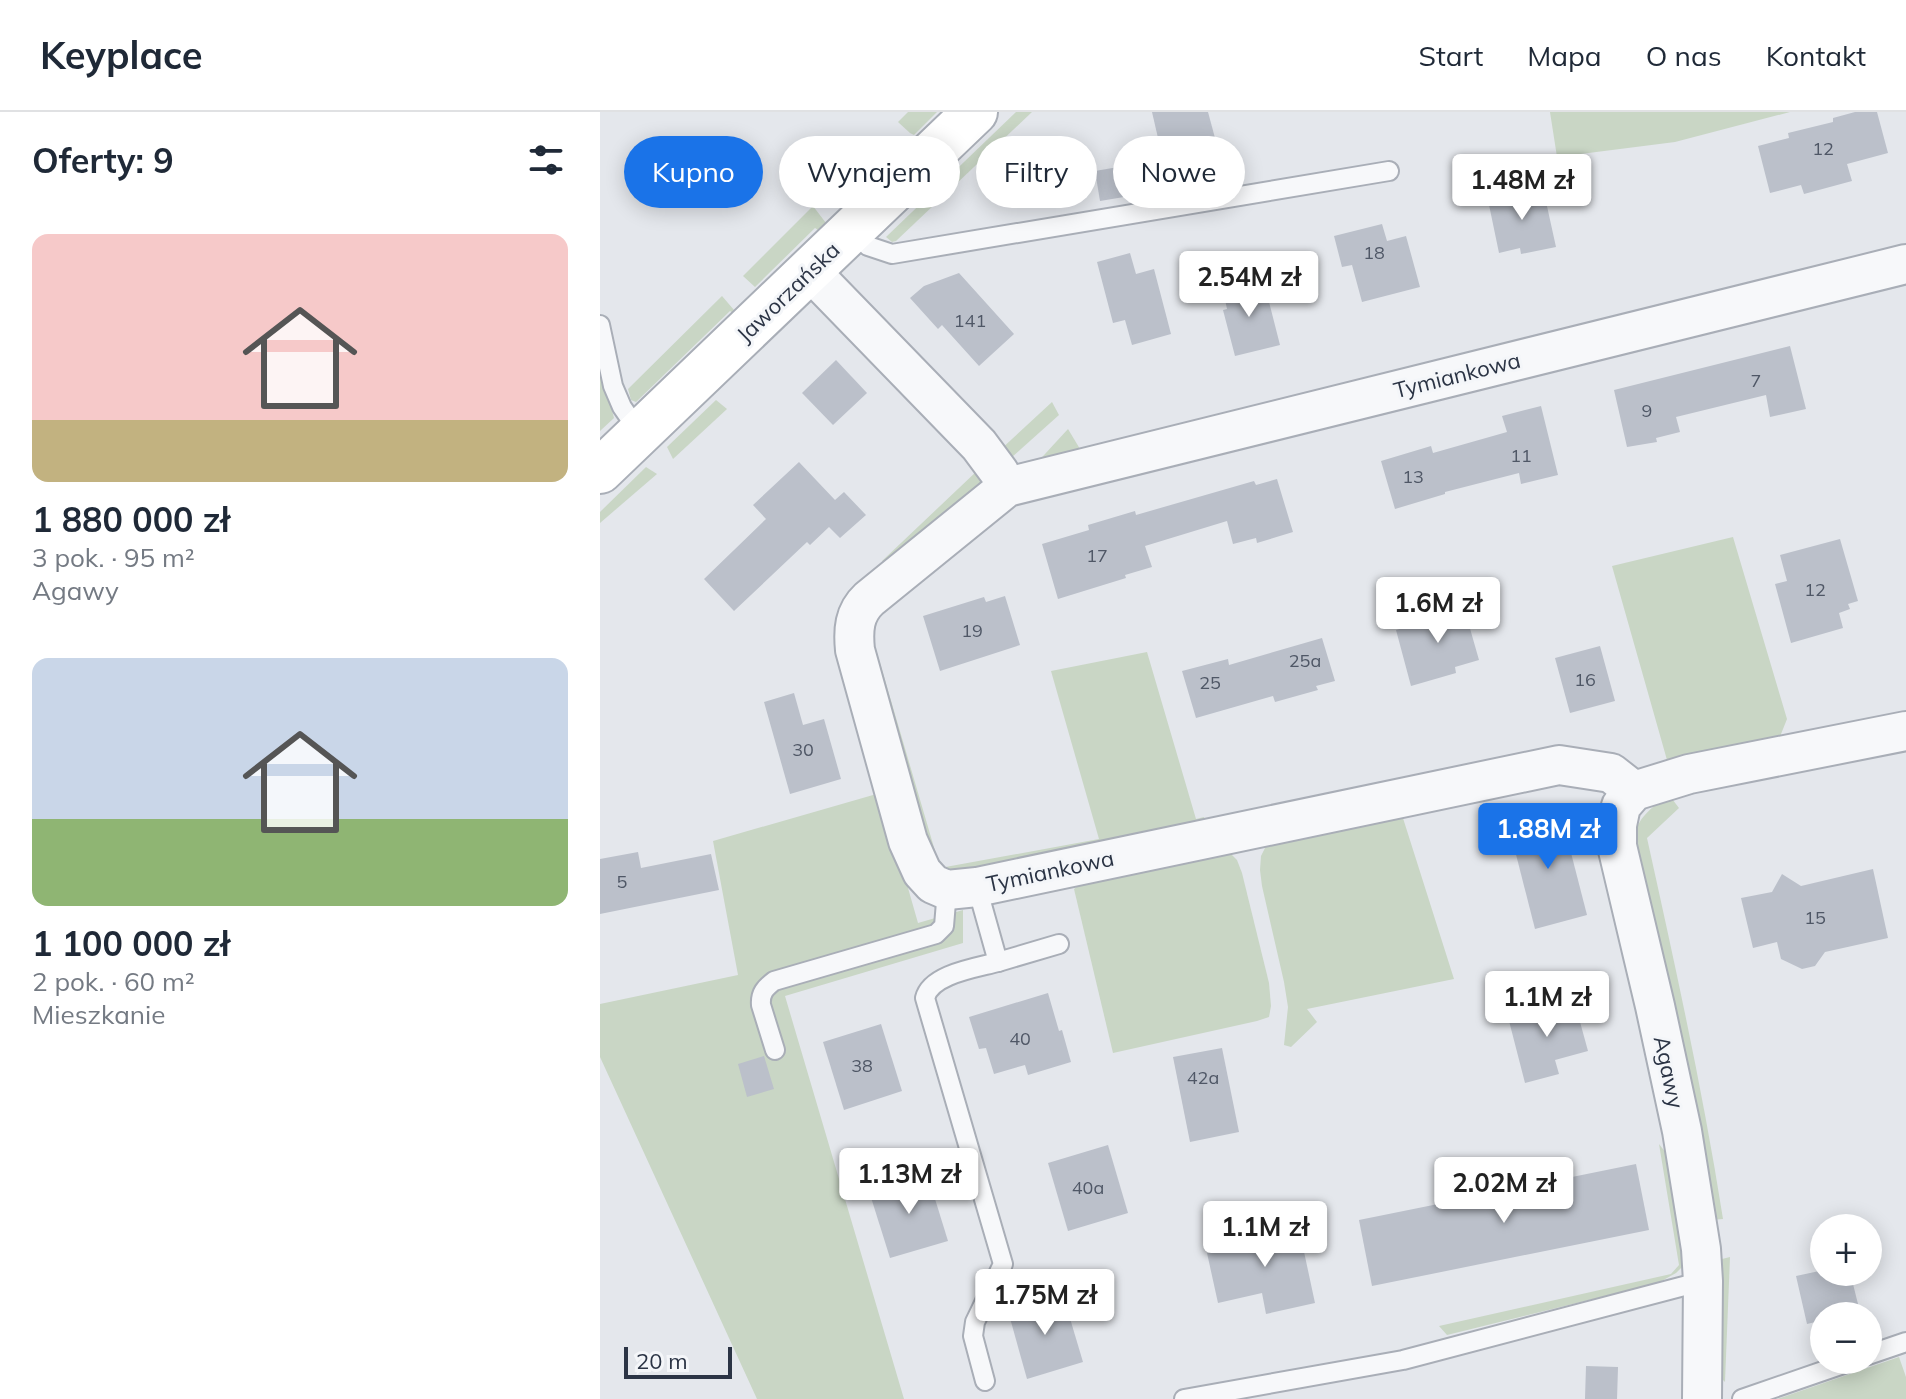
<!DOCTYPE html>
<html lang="pl">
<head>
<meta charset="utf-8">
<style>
  body { margin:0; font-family:Mulish,sans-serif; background:#f2f2f3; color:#1f2937; height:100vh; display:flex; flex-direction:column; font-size:30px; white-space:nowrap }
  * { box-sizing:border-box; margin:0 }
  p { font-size:26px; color:#747a83 }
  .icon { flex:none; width:44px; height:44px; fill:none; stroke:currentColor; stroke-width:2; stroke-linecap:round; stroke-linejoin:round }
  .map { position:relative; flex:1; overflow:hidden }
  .side { display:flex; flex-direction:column; background:#fff; width:600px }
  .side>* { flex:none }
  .guide { position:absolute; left:24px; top:24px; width:760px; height:72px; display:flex; gap:16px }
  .controls { position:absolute; left:1210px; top:1102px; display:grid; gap:16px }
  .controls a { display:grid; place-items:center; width:72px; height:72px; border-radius:50%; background:#fff; box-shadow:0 4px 20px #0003; font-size:40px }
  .scale { position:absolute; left:24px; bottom:20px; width:108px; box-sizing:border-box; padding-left:8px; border:4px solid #2b3445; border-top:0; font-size:22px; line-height:28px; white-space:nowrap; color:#2b3445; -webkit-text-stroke:6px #f4f6f9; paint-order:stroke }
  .price { position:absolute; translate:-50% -68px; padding:0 18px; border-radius:8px; background:#fff; color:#222; font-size:26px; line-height:52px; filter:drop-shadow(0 2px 4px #0008) }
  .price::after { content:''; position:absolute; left:50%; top:48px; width:24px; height:18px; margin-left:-12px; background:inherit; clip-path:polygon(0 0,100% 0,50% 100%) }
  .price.active { background:#1a73e8; color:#fff }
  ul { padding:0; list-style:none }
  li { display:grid; align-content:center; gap:16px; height:424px; padding:0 32px }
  li span { display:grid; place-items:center; height:248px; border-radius:16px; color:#555 }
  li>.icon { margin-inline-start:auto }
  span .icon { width:144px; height:144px; fill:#fffc; stroke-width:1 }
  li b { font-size:34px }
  h2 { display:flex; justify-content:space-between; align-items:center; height:96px; padding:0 32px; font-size:34px }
  .pill { padding:0 28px; border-radius:36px; background:#fff; box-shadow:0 4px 20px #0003; font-size:28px; line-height:72px }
  .pill.active { background:#1a73e8; color:#fff }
  header { display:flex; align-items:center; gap:48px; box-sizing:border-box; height:112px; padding:0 40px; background:#fff; border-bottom:2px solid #e0e1e3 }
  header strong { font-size:38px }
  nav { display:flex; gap:44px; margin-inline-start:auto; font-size:28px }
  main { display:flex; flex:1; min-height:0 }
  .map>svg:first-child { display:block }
  .green { fill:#c9d6c5 }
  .building { fill:#bbc0ca }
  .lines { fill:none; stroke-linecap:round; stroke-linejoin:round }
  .lane-casing { stroke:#a9aeb7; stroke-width:22 }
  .street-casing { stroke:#a9aeb7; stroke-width:42 }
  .secondary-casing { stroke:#a9aeb7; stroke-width:48 }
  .lane { stroke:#f7f8fa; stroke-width:18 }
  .street { stroke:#f7f8fa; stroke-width:38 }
  .secondary { stroke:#fff; stroke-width:44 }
  .labels { text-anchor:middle; stroke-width:6; stroke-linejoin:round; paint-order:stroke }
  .number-label { font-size:18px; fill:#4f5766 }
  .street-label { font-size:22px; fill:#2b3445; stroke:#f4f6f9 }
</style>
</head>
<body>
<header>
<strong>Keyplace</strong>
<nav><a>Start</a><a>Mapa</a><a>O nas</a><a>Kontakt</a></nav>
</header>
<main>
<section class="side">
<h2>Oferty: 9<svg class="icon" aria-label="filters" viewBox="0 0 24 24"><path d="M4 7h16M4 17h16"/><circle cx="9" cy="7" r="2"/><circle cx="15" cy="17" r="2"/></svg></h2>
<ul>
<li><span style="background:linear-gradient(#f6c9c9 75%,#c2b280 0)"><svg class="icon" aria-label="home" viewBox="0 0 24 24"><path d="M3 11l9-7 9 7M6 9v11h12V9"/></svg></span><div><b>1 880 000 zł</b><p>3 pok. · 95 m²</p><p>Agawy</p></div></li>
<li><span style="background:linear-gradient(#c9d6e8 65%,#8fb573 0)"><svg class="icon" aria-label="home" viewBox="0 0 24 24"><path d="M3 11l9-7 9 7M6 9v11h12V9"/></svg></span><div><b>1 100 000 zł</b><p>2 pok. · 60 m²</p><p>Mieszkanie</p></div></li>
</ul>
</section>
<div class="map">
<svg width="1306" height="1287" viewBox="0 0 1306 1287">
  <rect width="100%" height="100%" fill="#e4e7ec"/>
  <!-- green -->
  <g class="green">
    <path d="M308,0H337L314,23L310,21L298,10Z"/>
    <path d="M416,0H432L296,129L292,130L286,125Z"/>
    <path d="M950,0H1190L1075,30L957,45Z"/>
    <path d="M278,31L289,42L290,46L247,88L232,75Z"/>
    <path d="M213,94L226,111L218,118L215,116L155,175L143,164Z"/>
    <path d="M122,184L134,198L133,201L130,199L36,290L31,288L28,277Z"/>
    <path d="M0,250L14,306L0,319Z"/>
    <path d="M116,288L127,297L73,347L67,335Z"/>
    <path d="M452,290L459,303L412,345L399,339Z"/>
    <path d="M468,317L483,342L433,355Z"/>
    <path d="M376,347L385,369L294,453L282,449L378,358Z"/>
    <path d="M46,355L57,362L0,411V400Z"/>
    <path d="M1133,425L1187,607L1181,622V632L1074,656L1067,648L1012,454Z"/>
    <path d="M279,500L272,511L273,527L340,756L499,727L451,559L547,540L596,707L604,705L605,711L366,765L334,756L270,552L271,502Z"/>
    <path d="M280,681L308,761V776L318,811L363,798V831L185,884L304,1287H157L0,945V892L138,863L113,729Z"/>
    <path d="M1069,683L1079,696L1047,726C1075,853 1103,979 1123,1107L1110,1108L1033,727C1038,705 1051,696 1069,683Z"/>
    <path d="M802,703L854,867L707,897L717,910L691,935L684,933L688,895L684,870L662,774L660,758L661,744L668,730Z"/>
    <path d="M630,741L637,748L642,761L669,871L671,894L669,905L657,909L513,941L474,777L492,763Z"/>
    <path d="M1059,1032L1066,1041L1073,1055L1084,1153L1076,1161L1058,1171L847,1223L839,1214L1071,1162L1079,1153Z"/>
    <path d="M1130,1145L1125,1270L1118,1263L1114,1149Z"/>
    <path d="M1299,1245L1306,1265V1287H1177Z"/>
  </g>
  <!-- building -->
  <g class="building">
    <path d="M552,0H608L615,26L561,39Z"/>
    <path d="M1255,0H1277L1288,41L1247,52L1252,69L1204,82L1201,73L1170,81L1158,34L1189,26L1188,21L1233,10V6Z"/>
    <path d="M524,54L530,84L500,89L495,59Z"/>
    <path d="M943,76L956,135L921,142L920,136L899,141L888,88Z"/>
    <path d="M782,112L787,129L806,124L820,175L762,190L752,153L742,155L734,124Z"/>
    <path d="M530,141L536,162L554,157L571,222L532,233L525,208L513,211L497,150Z"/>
    <path d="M359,161L414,222L379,254L342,213L338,217L310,186L324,174Z"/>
    <path d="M658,169L663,187L668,186L680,233L635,244L623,198L627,197L623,178Z"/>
    <path d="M1190,234L1206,297L1170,305L1166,283L1076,305L1080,320L1056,326L1057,330L1027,335L1014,278Z"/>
    <path d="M236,248L267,281L233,313L202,281Z"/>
    <path d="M941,294L958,363L921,372L919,361L845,380V382L795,397L781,349L831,334L833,341L907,320L902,304Z"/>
    <path d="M199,350L235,388L244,380L266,403L240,426L229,415L210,433L207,430L134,499L104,467L166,407L153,393Z"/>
    <path d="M677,367L693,420L657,431L656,426L633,432L627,409L545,434L552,455L525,463L526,466L458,487L442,432L489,418L488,413L535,399L536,403L654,369L656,373Z"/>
    <path d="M1240,427L1258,489L1248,492L1250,497L1239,501L1243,516L1191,531L1175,472L1187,469L1180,443Z"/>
    <path d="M405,484L420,533L340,559L323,504L384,485L386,490Z"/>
    <path d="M858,489L861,500L865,499L879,548L855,555L856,561L811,574L796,518L834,507L831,497Z"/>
    <path d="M722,526L735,569L716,574L718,578L675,590L673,584L596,606L582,559L628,547L629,553Z"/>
    <path d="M1000,534L1015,589L970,601L955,546Z"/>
    <path d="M194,581L203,613L224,607L241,667L190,682L164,590Z"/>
    <path d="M961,702L987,803L935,817L909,715Z"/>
    <path d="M38,740L41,756L111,742L119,778L0,802V747Z"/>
    <path d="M1273,757L1288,826L1225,840L1215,854L1202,857L1181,847L1177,830L1153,836L1141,786L1172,780L1182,762L1201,774Z"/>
    <path d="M448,881L459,919L462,918L471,950L428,963L425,953L394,962L386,936L379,937L369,905Z"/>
    <path d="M974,888L988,939L955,948L959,962L925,971L908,905Z"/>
    <path d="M281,912L302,979L244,998L223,930Z"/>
    <path d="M622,936L639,1020L590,1030L573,945Z"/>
    <path d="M164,944L174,977L147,985L138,952Z"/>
    <path d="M508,1033L528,1101L468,1119L448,1051Z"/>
    <path d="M1036,1052L1049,1118L772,1174L759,1108Z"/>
    <path d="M327,1061L348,1129L290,1146L269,1079Z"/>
    <path d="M697,1107L715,1191L666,1202L662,1181L618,1191L607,1141L651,1132L648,1117Z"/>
    <path d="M1224,1158V1160H1250L1260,1200L1242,1204H1224V1208L1207,1212L1196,1164Z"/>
    <path d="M463,1183L483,1250L427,1267L408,1199Z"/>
    <path d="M986,1254L1018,1255L1017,1287H985Z"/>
  </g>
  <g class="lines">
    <defs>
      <g id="lane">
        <path d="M253,118L268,134L292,142L789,59"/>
        <path d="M0,213L13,274L22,295L40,321"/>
        <path d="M377,775L398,850C376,856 331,862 325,886L403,1152L375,1210L373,1224L385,1269"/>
        <path d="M398,850L459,832"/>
        <path d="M175,938L161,893C160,881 165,876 174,869L336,822L344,814L347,778"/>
        <path d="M1268,1243L1306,1230"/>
        <path d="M584,1287L803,1248L1103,1169"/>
        <path d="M1142,1287L1255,1248"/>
      </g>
      <g id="street">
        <path d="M210,159L379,333L399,360L407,375"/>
        <path d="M1034,679L1011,661L959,653L377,775L347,778L333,772L322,760L308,729L255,538C253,518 254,501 269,487L407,375L1306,152"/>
        <path d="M1102,1287L1103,1169L1101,1137L1082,1019L1055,894L1017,734V713L1021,694L1034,679L1089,662L1306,619"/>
      </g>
      <path id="secondary" d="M0,359L375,0"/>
    </defs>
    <!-- lane casing -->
    <use href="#lane" class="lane-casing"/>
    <!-- street casing -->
    <use href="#street" class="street-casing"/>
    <!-- secondary casing -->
    <use href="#secondary" class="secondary-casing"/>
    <!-- lane -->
    <use href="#lane" class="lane"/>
    <!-- street -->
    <use href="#street" class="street"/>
    <!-- secondary -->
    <use href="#secondary" class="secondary"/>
  </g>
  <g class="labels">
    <!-- number labels -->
    <g class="number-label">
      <text x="1223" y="43">12</text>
      <text x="774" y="147">18</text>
      <text x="370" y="215">141</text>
      <text x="1156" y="275">7</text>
      <text x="1047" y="305">9</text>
      <text x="921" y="350">11</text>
      <text x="813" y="371">13</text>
      <text x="497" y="450">17</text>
      <text x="1215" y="484">12</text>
      <text x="372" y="525">19</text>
      <text x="705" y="555">25a</text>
      <text x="985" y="574">16</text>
      <text x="610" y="577">25</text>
      <text x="203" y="644">30</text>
      <text x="22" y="776">5</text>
      <text x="1215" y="812">15</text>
      <text x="420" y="933">40</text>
      <text x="262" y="960">38</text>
      <text x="603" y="972">42a</text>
      <text x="488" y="1082">40a</text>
    </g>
    <!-- street labels -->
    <g class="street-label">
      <text transform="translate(188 180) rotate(-44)" y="8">Jaworzańska</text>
      <text transform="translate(857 263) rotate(-14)" y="8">Tymiankowa</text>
      <text transform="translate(450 759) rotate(-12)" y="8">Tymiankowa</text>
      <text transform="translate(1069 960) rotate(78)" y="8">Agawy</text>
    </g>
  </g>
</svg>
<div class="controls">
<a>+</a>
<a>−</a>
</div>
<div class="scale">20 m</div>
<b class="price" style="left:922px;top:110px">1.48M zł</b>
<b class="price" style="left:649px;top:207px">2.54M zł</b>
<b class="price" style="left:838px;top:533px">1.6M zł</b>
<b class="price active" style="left:948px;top:759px">1.88M zł</b>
<b class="price" style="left:947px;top:927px">1.1M zł</b>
<b class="price" style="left:309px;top:1104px">1.13M zł</b>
<b class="price" style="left:904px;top:1113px">2.02M zł</b>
<b class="price" style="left:665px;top:1157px">1.1M zł</b>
<b class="price" style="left:445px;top:1225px">1.75M zł</b>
<div class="guide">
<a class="pill active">Kupno</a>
<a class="pill">Wynajem</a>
<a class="pill">Filtry</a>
<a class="pill">Nowe</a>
</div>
</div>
</main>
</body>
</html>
